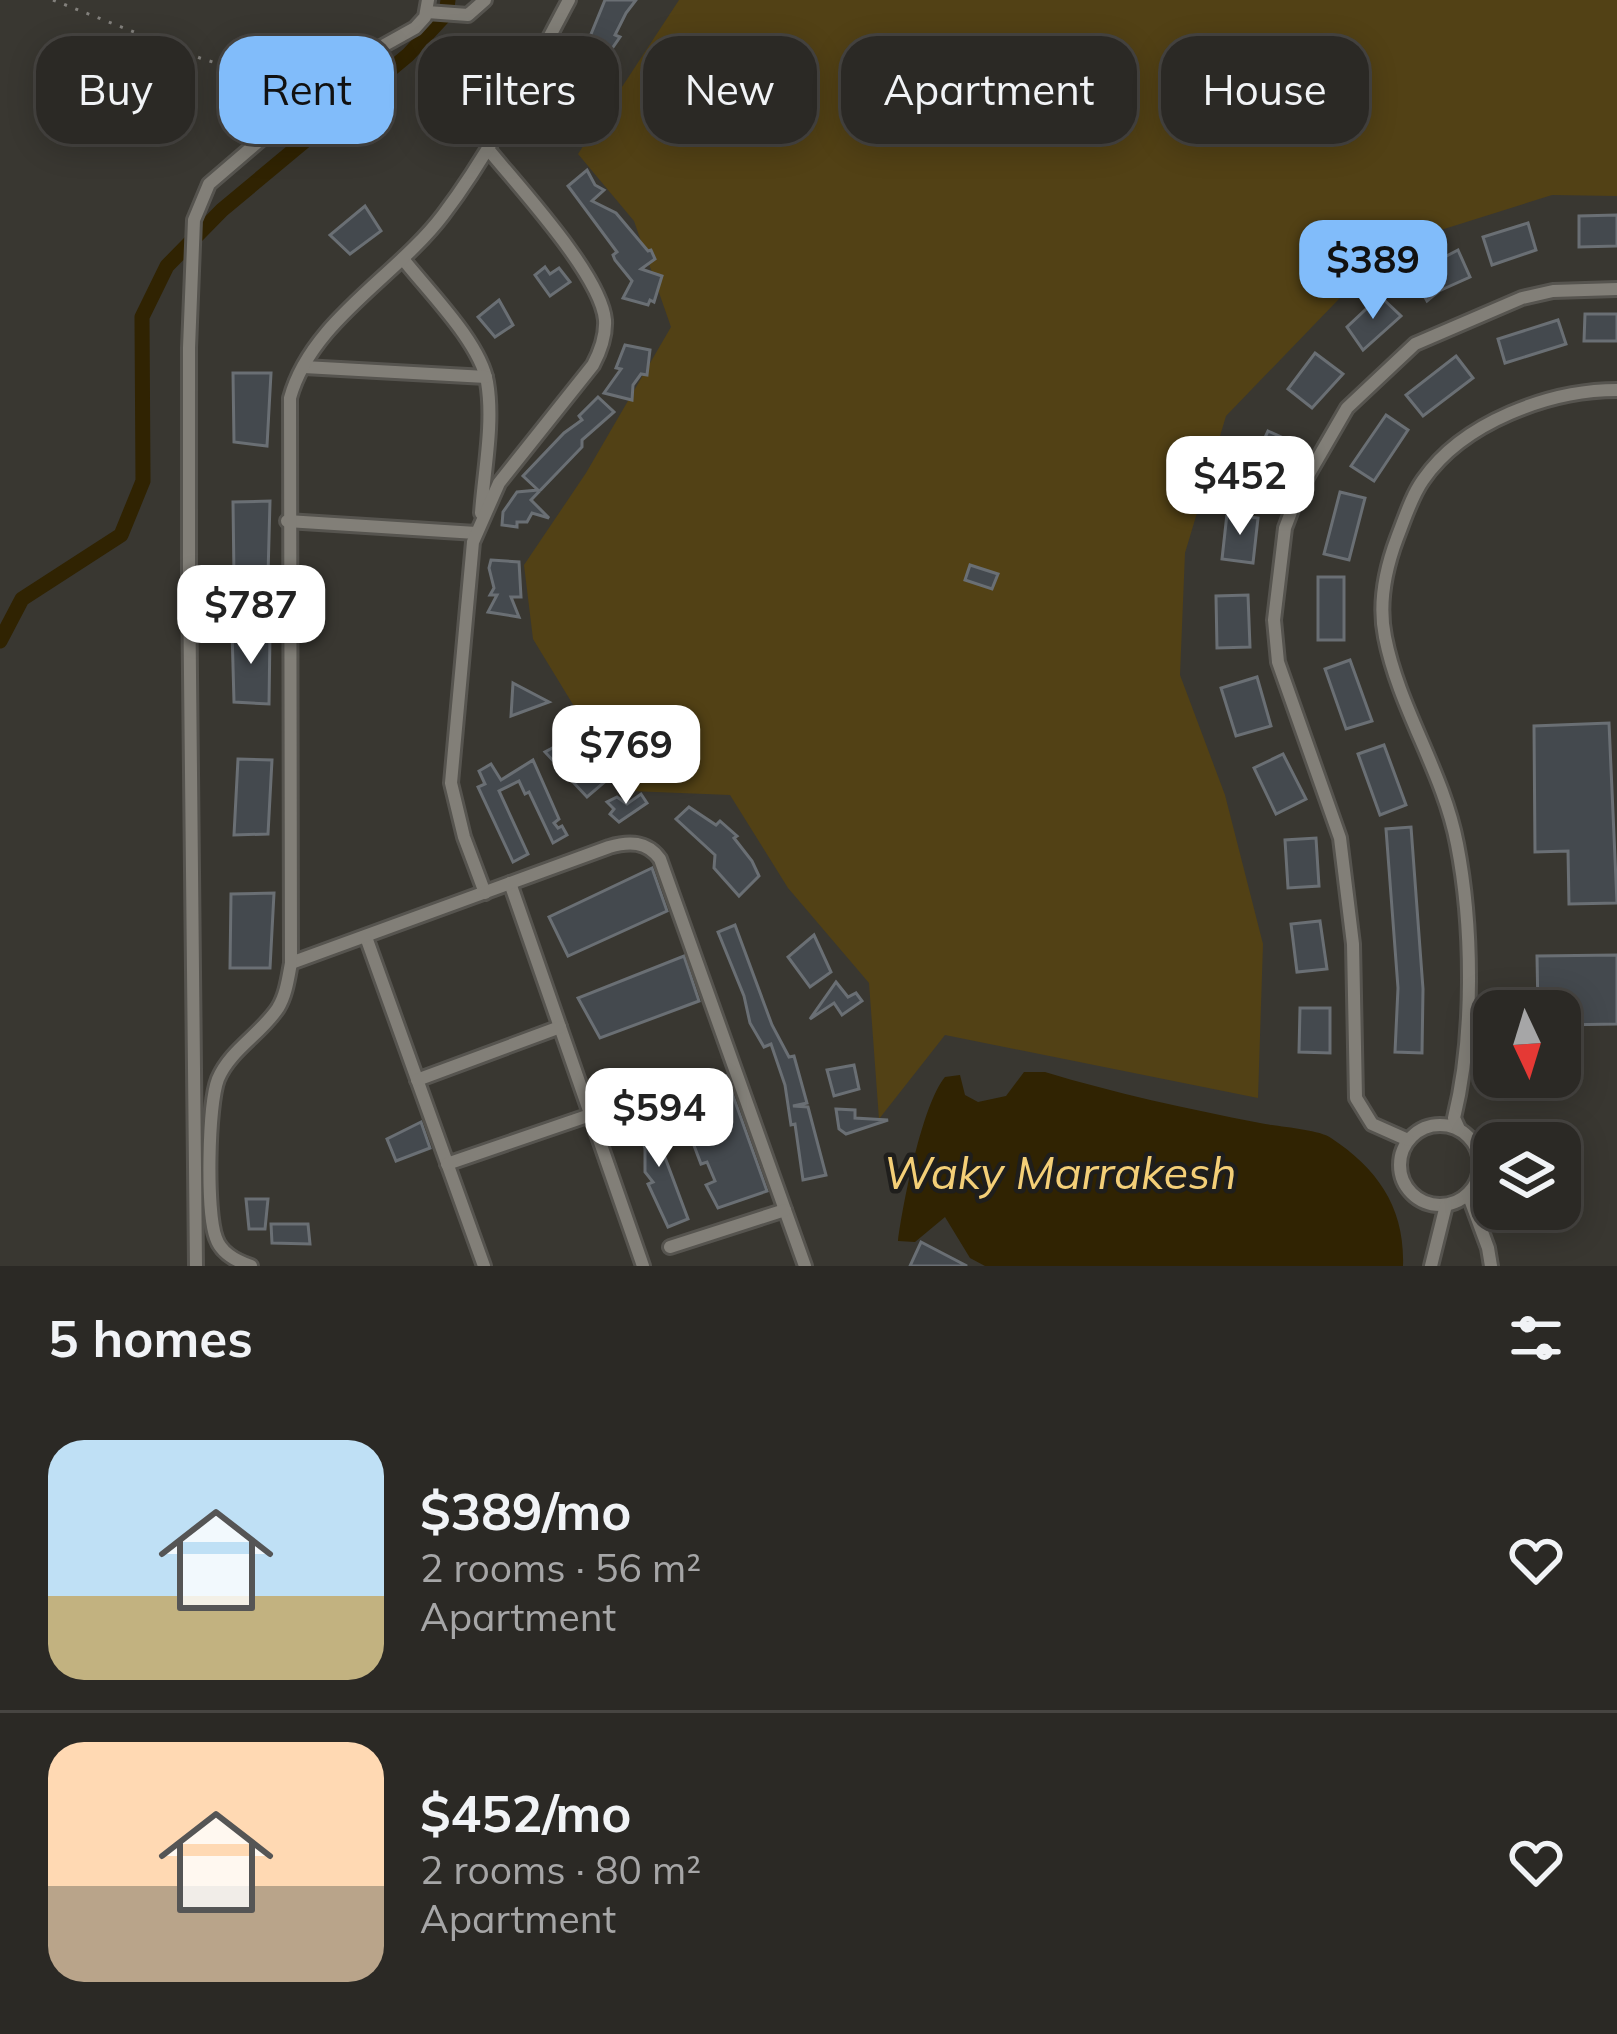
<!DOCTYPE html>
<html lang="en">
<head>
<meta charset="utf-8">
<style>
  body { margin:0; font-family:Mulish,sans-serif; background:#33312d; color:#f1f3f6; height:100vh; display:flex; flex-direction:column; font-size:45px; white-space:nowrap }
  * { box-sizing:border-box; margin:0 }
  p { font-size:39px; color:#a6a6a7 }
  .icon { flex:none; width:66px; height:66px; fill:none; stroke:currentColor; stroke-width:2; stroke-linecap:round; stroke-linejoin:round }
  .map { position:relative; height:1266px; overflow:hidden }
  .details { display:flex; flex-direction:column; background:#2b2925; flex:1 }
  .details>* { flex:none }
  .banner { position:absolute; left:36px; top:36px; width:1545px; height:108px; display:flex; gap:24px }
  .needle { width:78px; rotate:176deg }
  .buttons { position:absolute; left:1473px; top:990px; display:grid; gap:24px }
  .buttons a { display:grid; place-items:center; width:108px; height:108px; border-radius:24px; background:#2b2925; box-shadow:0 6px 30px #0003,0 0 0 3px #474542; font-size:60px }
  .price { position:absolute; translate:-50% -102px; padding:0 27px; border-radius:24px; background:#fff; color:#222; font-size:39px; line-height:78px; filter:drop-shadow(0 3px 6px #0008) }
  .price::after { content:''; position:absolute; left:50%; top:72px; width:36px; height:27px; margin-left:-18px; background:inherit; clip-path:polygon(0 0,100% 0,50% 100%) }
  .price.current { background:#81bcfa; color:#111 }
  ul { padding:0; list-style:none }
  li { display:flex; align-items:center; gap:36px; height:300px; padding:0 48px }
  li+li { border-top:3px solid #474542 }
  li span { display:grid; place-items:center; flex:none; width:336px; height:240px; border-radius:36px; color:#555 }
  li>.icon { margin-inline-start:auto }
  span .icon { width:144px; height:144px; fill:#fffc; stroke-width:1 }
  li b { font-size:51px }
  h2 { display:flex; justify-content:space-between; align-items:center; height:144px; padding:0 48px; font-size:51px }
  .tag { padding:0 42px; border-radius:36px; background:#2b2925; box-shadow:0 6px 30px #0003,0 0 0 3px #474542; font-size:42px; line-height:108px }
  .tag.current { background:#81bcfa; color:#111 }
  .map>svg:first-child { display:block }
  .green { fill:#524115 }
  .water { fill:#302302 }
  .lines { fill:none; stroke-linecap:round; stroke-linejoin:round }
  .canal { stroke:#302302; stroke-width:15 }
  .building { fill:#44494e; stroke:#6a6f74; stroke-width:3 }
  .street-casing { stroke:#56544f; stroke-width:18 }
  .path { stroke:#83817d; stroke-width:3; stroke-dasharray:3 9; stroke-linecap:butt }
  .street { stroke:#827f78; stroke-width:12 }
  .labels { text-anchor:middle; stroke-width:9; stroke-linejoin:round; paint-order:stroke }
  .water-label { font-size:45px; font-style:italic; fill:#f4cf77; stroke:#1f1e1c }
</style>
</head>
<body>
<div class="map">
<svg width="1617" height="1266" viewBox="0 0 1617 1266">
  <rect width="100%" height="100%" fill="#393731"/>
  <!-- green -->
  <path class="green" d="M679,0H1617V196L1552,195L1390,246L1226,416L1185,553L1180,675L1225,795L1263,944L1258,1098L945,1035L879,1119L869,983L788,888L730,795L631,791L594,739L533,639L524,565L586,473L671,327L634,221L578,154Z"/>
  <!-- water -->
  <path class="water" d="M1024,1072H1045C1114,1093 1188,1109 1260,1123C1277,1127 1318,1129 1331,1138C1378,1169 1405,1208 1403,1266H985L970,1258L945,1217L915,1242L898,1241C903,1203 922,1105 945,1077L960,1075L965,1095L978,1102L1006,1096Z"/>
  <g class="lines">
    <!-- canal -->
    <path class="canal" d="M0,641L22,599L121,535L143,481L142,317L167,266L222,210L408,55L446,14L448,0"/>
  </g>
  <!-- building -->
  <g class="building">
    <path d="M605,0H636L626,13L615,35L620,37L611,50L589,39Z"/>
    <path d="M575,63L600,76L578,104L570,123L574,125L566,139L543,125L554,93Z"/>
    <path d="M587,170L595,185L604,190L592,201L616,213L648,251L651,250L655,259L641,269L662,276L654,302L650,300L648,305L623,298L632,281L615,260L613,255L617,252L568,186Z"/>
    <path d="M365,206L381,231L350,254L330,235Z"/>
    <path d="M1617,215V246L1579,247V216Z"/>
    <path d="M1528,223L1536,250L1492,265L1483,237Z"/>
    <path d="M1458,250L1470,277L1439,291L1427,301L1412,274Z"/>
    <path d="M545,267L550,274L559,268L570,282L550,296L535,275Z"/>
    <path d="M1380,296L1401,316L1363,350L1347,327Z"/>
    <path d="M499,300L513,325L495,337L478,317Z"/>
    <path d="M1585,314H1617V341H1584Z"/>
    <path d="M1558,320L1566,344L1505,363L1498,339Z"/>
    <path d="M625,345L650,350L647,375L641,374L633,385L632,400L604,393L621,369L616,368Z"/>
    <path d="M1315,353L1343,374L1312,408L1288,389Z"/>
    <path d="M1456,356L1473,378L1423,416L1406,395Z"/>
    <path d="M233,373H271L267,446L234,442Z"/>
    <path d="M598,397L614,412L582,440V447L531,500L549,518L532,513L527,522H517V527L502,525L503,512L517,492L538,490L523,476L564,433L582,420L579,416Z"/>
    <path d="M1386,415L1408,430L1374,481L1351,466Z"/>
    <path d="M1268,431L1299,445L1282,469L1287,472L1281,485L1249,472Z"/>
    <path d="M1340,492L1365,498L1349,560L1324,554Z"/>
    <path d="M270,501L268,575L234,577L233,502Z"/>
    <path d="M1227,514L1258,518L1253,563L1222,559Z"/>
    <path d="M491,560L519,562L521,597H511L519,617L488,612L497,595H490L494,588L489,568Z"/>
    <path d="M970,565L998,574L992,589L965,580Z"/>
    <rect x="1318" y="577" width="26" height="63"/>
    <path d="M1248,595L1250,647L1217,648L1216,596Z"/>
    <path d="M232,630L270,633L269,704L234,702Z"/>
    <path d="M1350,660L1372,721L1346,729L1325,669Z"/>
    <path d="M1257,677L1271,726L1236,736L1221,688Z"/>
    <path d="M513,683L549,702L511,716Z"/>
    <path d="M1609,723L1617,903L1569,904L1568,851L1535,852L1534,726Z"/>
    <path d="M575,736L614,774L587,797L545,752Z"/>
    <path d="M1384,745L1406,805L1380,815L1358,754Z"/>
    <path d="M1283,754L1306,799L1276,814L1254,768Z"/>
    <path d="M238,759L272,760L268,834L234,835Z"/>
    <path d="M533,760L559,819L554,823L558,828L562,826L567,835L553,843L529,792L525,794L519,781L499,791L528,854L513,862L478,787L485,784L479,771L491,764L501,780Z"/>
    <path d="M641,794L647,803L619,822L610,814L614,809L607,802L617,797L627,804Z"/>
    <path d="M689,807L716,825L720,821L737,836L734,838L752,861L759,876L739,896L714,868L715,855L676,819Z"/>
    <path d="M1411,827L1423,989L1422,1053L1395,1052L1398,988L1386,829Z"/>
    <path d="M1316,838L1319,886L1288,888L1285,840Z"/>
    <path d="M652,868L667,911L568,956L549,917Z"/>
    <path d="M274,893L270,968H230L231,894Z"/>
    <path d="M1320,921L1327,969L1297,972L1291,924Z"/>
    <path d="M735,925L772,1025L789,1057L794,1056L807,1103L793,1106L808,1107L826,1175L803,1180L795,1124L791,1125L785,1085L771,1044L764,1047L750,1023L744,996L718,932Z"/>
    <path d="M814,935L831,972L810,987L788,957Z"/>
    <path d="M1617,955V1024L1560,1025V1011H1538L1537,956Z"/>
    <path d="M684,956L699,1001L600,1038L578,998Z"/>
    <path d="M836,982L848,997L856,993L862,1001L842,1015L834,1003L810,1019Z"/>
    <path d="M1300,1008H1330V1053L1299,1052Z"/>
    <path d="M854,1065L859,1089L834,1096L827,1070Z"/>
    <path d="M726,1076L767,1191L718,1208L706,1185L715,1181L707,1162L701,1164L675,1095Z"/>
    <path d="M645,1104L688,1219L668,1227L648,1184L653,1182L645,1172V1148L629,1110Z"/>
    <path d="M836,1109L855,1110V1118L888,1120L846,1134L839,1129Z"/>
    <path d="M421,1122L430,1148L396,1161L387,1139Z"/>
    <path d="M246,1199H268L265,1229H249Z"/>
    <path d="M271,1224H308L310,1244L272,1243Z"/>
    <path d="M921,1242L967,1266H910Z"/>
  </g>
  <g class="lines">
    <defs>
      <g id="street">
        <path d="M427,12L468,15L485,0"/>
        <path d="M403,259C428,291 480,342 487,382C494,423 484,471 481,513"/>
        <path d="M304,367L486,377"/>
        <path d="M287,521L476,533"/>
        <path d="M510,883L643,1266"/>
        <path d="M485,893L464,837L451,783L473,542L499,483L593,365C601,350 606,336 605,320C601,275 518,186 488,149"/>
        <path d="M366,937L484,1266"/>
        <path d="M291,963L609,847C629,841 647,841 660,859L805,1266"/>
        <path d="M417,1080L560,1027"/>
        <circle cx="1440" cy="1165" r="40"/>
        <path d="M1459,1129L1454,1118C1474,1037 1473,926 1457,844C1443,771 1399,709 1385,637C1378,603 1385,570 1397,538C1405,518 1411,497 1423,480C1463,422 1550,390 1617,390"/>
        <path d="M1408,1140L1372,1124L1356,1098L1353,944L1340,838L1278,662L1274,620L1285,528L1299,491L1347,408L1415,344L1522,298L1553,291L1617,289"/>
        <path d="M447,1164L590,1115"/>
        <path d="M1468,1194L1488,1248L1491,1266"/>
        <path d="M670,1247L785,1210"/>
        <path d="M196,1266L189,575V348L194,220L209,184L345,67L415,28L425,17L428,0"/>
        <path d="M251,1266C236,1261 221,1253 216,1238C206,1212 208,1105 218,1079C230,1050 261,1034 278,1008C286,995 288,979 291,963L290,398C311,321 397,276 443,215C493,149 530,73 569,0"/>
        <path d="M1431,1266L1446,1205"/>
      </g>
    </defs>
    <!-- street casing -->
    <use href="#street" class="street-casing"/>
    <!-- path -->
    <path class="path" d="M53,0L200,58L300,89"/>
    <!-- street -->
    <use href="#street" class="street"/>
  </g>
  <g class="labels">
    <!-- water labels -->
    <g class="water-label">
      <text x="1060" y="1189">Waky Marrakesh</text>
    </g>
  </g>
</svg>
<div class="buttons">
<a><svg class="needle" viewBox="-14 -14 28 28"><path d="M0-13l5 13h-10z" fill="#e53935"/><path d="M0 13l5-13h-10z" fill="#a6a6a7"/></svg></a>
<a><svg class="icon" aria-label="layers" viewBox="0 0 24 24"><path d="M12 4l9 5-9 5-9-5zM3 14l9 5 9-5"/></svg></a>
</div>
<b class="price current" style="left:1373px;top:322px">$389</b>
<b class="price" style="left:1240px;top:538px">$452</b>
<b class="price" style="left:251px;top:667px">$787</b>
<b class="price" style="left:626px;top:807px">$769</b>
<b class="price" style="left:659px;top:1170px">$594</b>
<div class="banner">
<a class="tag">Buy</a>
<a class="tag current">Rent</a>
<a class="tag">Filters</a>
<a class="tag">New</a>
<a class="tag">Apartment</a>
<a class="tag">House</a>
</div>
</div>
<section class="details">
<h2>5 homes<svg class="icon" aria-label="filters" viewBox="0 0 24 24"><path d="M4 7h16M4 17h16"/><circle cx="9" cy="7" r="2"/><circle cx="15" cy="17" r="2"/></svg></h2>
<ul>
<li><span style="background:linear-gradient(#bfe0f5 65%,#c2b280 0)"><svg class="icon" aria-label="home" viewBox="0 0 24 24"><path d="M3 11l9-7 9 7M6 9v11h12V9"/></svg></span><div><b>$389/mo</b><p>2 rooms · 56 m²</p><p>Apartment</p></div><svg class="icon" aria-label="heart" viewBox="0 0 24 24"><path d="M12 20l-8-8c-3-5 5-10 8-4 3-6 11-1 8 4z"/></svg></li>
<li><span style="background:linear-gradient(#ffd9b3 60%,#b9a48a 0)"><svg class="icon" aria-label="home" viewBox="0 0 24 24"><path d="M3 11l9-7 9 7M6 9v11h12V9"/></svg></span><div><b>$452/mo</b><p>2 rooms · 80 m²</p><p>Apartment</p></div><svg class="icon" aria-label="heart" viewBox="0 0 24 24"><path d="M12 20l-8-8c-3-5 5-10 8-4 3-6 11-1 8 4z"/></svg></li>
</ul>
</section>
</body>
</html>
